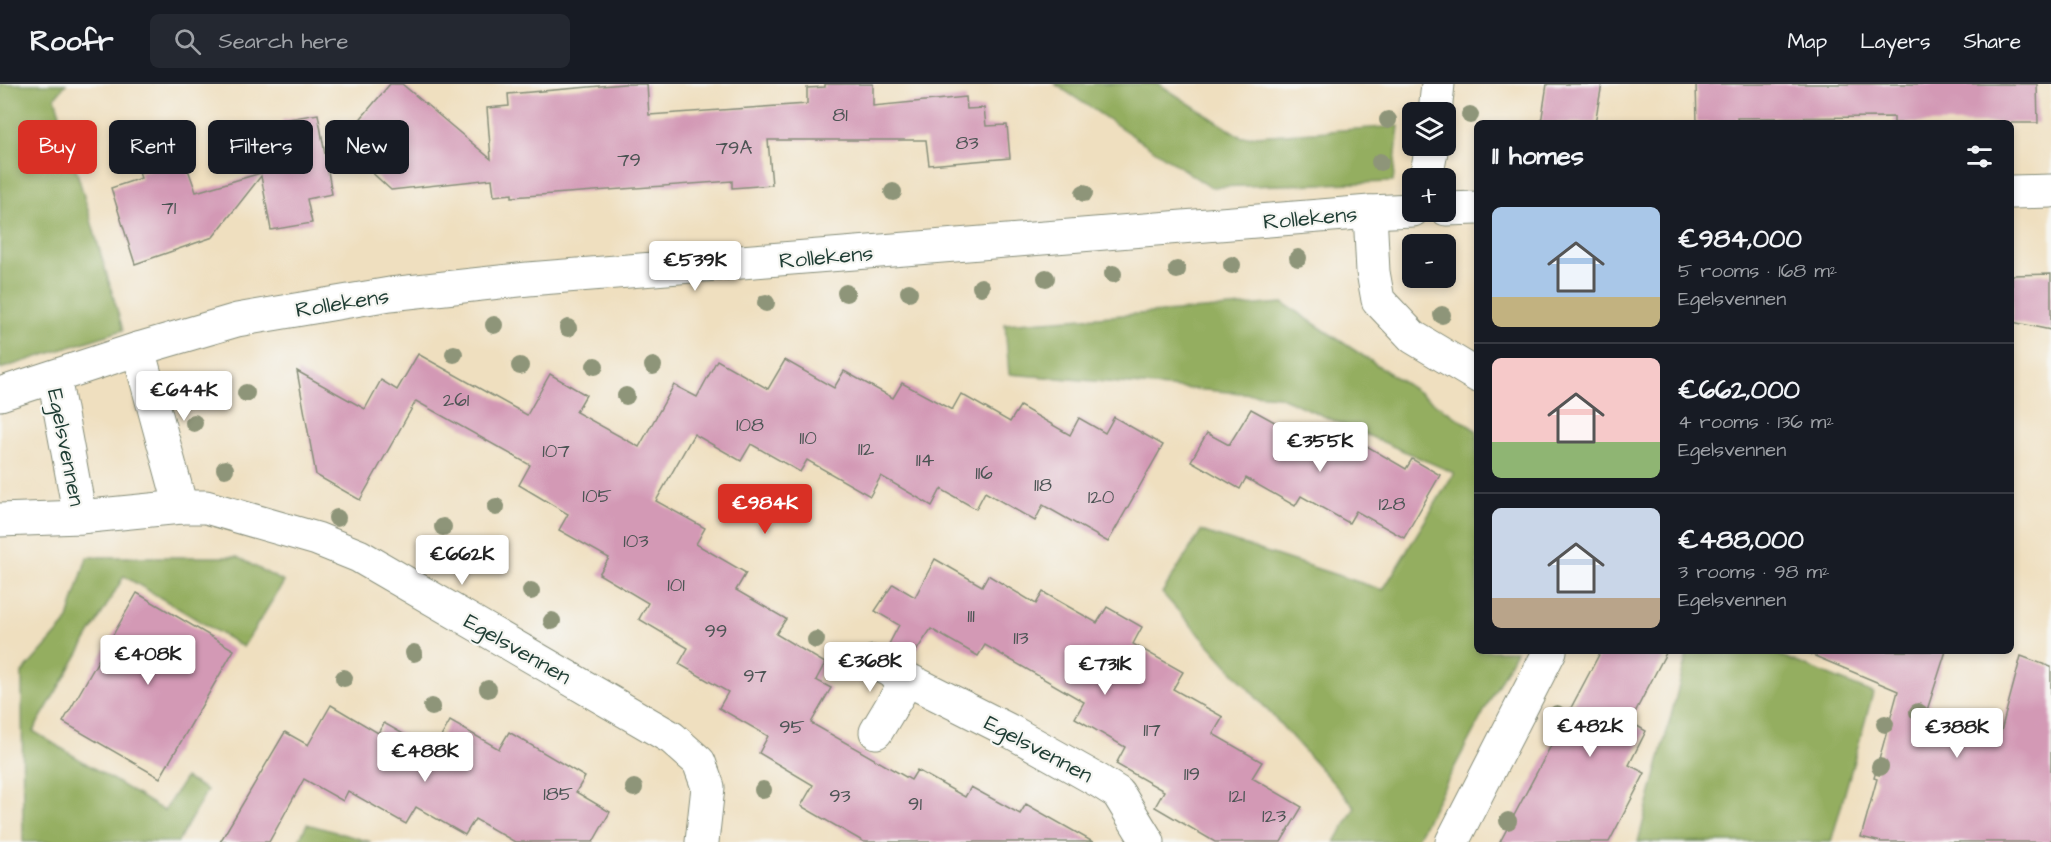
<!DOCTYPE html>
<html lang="en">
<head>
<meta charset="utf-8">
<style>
  body { margin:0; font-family:"Architects Daughter",sans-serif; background:#242831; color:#f1f3f6; height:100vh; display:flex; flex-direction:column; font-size:22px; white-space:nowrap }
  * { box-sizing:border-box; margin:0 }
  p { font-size:20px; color:#9ea1a6 }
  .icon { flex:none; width:33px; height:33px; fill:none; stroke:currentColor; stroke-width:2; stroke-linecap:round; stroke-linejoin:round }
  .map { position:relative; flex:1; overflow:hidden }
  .panel { position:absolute; left:1474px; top:36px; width:540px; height:534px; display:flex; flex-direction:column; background:#171b24; border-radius:9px; box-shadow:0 3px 9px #0003 }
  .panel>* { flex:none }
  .top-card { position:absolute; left:18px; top:36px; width:570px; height:54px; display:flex; gap:12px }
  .buttons { position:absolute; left:1402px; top:18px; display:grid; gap:12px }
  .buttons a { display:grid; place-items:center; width:54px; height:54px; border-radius:9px; background:#171b24; box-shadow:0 3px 9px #0003; font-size:30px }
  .price { position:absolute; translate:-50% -51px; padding:0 14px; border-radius:6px; background:#fff; color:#222; font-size:20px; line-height:39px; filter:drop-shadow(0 2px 3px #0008) }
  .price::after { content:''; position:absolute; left:50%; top:36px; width:18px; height:14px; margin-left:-9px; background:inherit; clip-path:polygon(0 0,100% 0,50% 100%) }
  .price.selected { background:#d93025; color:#fff }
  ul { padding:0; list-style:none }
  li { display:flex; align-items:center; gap:18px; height:150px; padding:0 18px }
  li+li { border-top:2px solid #363941 }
  li span { display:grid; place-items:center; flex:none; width:168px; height:120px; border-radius:9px; color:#555 }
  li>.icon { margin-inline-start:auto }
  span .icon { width:72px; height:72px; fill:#fffc; stroke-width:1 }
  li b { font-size:26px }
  h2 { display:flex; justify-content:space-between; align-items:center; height:72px; padding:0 18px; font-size:26px }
  .tag { padding:0 21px; border-radius:9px; background:#171b24; box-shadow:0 3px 9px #0003; font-size:21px; line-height:54px }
  .tag.selected { background:#d93025; color:#fff }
  header { display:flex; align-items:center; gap:36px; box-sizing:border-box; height:84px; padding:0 30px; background:#171b24; border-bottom:2px solid #363941 }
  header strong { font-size:28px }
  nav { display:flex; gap:33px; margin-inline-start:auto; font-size:21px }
  .search { width:420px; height:54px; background:#242831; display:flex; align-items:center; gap:15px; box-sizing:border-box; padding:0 21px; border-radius:9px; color:#9ea1a6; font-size:22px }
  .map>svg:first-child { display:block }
  .forest { fill:#94ae60; stroke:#5a764a; stroke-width:1.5 }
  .building { fill:#d399b5 }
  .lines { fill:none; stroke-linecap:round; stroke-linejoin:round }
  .minor-casing { stroke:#878e7a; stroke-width:35 }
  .minor { stroke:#fff; stroke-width:33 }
  .tree { fill:#8e9579 }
  .labels { text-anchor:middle; stroke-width:4.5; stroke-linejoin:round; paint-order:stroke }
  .number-label { font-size:20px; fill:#4c5454 }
  .street-label { font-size:22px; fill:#1f3d34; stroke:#f6f6f2 }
</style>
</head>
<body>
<header>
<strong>Roofr</strong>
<div class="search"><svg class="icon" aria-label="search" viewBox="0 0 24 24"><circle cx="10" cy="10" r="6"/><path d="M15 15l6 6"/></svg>Search here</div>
<nav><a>Map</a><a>Layers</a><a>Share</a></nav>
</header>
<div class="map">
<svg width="2051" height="758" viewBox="0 0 2051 758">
  <rect width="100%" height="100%" fill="#f6f6f2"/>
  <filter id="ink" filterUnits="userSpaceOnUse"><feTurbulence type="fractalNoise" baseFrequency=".0167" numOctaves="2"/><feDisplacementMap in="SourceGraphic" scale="12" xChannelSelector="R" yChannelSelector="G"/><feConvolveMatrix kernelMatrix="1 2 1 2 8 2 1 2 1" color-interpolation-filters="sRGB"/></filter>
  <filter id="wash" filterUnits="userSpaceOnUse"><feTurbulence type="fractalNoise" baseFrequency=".008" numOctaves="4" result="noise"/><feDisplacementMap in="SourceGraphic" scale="24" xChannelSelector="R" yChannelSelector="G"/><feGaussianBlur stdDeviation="1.35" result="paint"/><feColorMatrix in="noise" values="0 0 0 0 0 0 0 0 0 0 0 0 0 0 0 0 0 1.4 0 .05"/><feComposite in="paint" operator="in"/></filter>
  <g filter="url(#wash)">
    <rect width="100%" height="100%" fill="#efdfbf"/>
    <!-- forest -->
    <g class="forest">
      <path d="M0,0H66L55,13L123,246L0,285Z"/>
      <path d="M1055,0H1159L1241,53L1399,42L1393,98L1210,103Z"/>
      <path d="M1283,219L1477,347L1478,567H1516L1415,758H1335L1355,723L1162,509L1201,447L1383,506L1454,389L1278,312L1009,290L1005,240Z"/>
      <path d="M87,473H237L284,498L243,563L124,492L33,647L164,727L185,694L207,706L178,758H23L22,589L67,538Z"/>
      <path d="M1688,567H1769L1873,609L1831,758H1638Z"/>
      <path d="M307,740L371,758H298Z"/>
    </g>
    <g id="blocks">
      <!-- building -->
      <g class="building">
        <path d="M390,0H402L491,75L487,24L509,22L508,10L624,0H647L649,31L807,20V4L825,3V0H873V22L966,13L967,25L984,24L986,42L1007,41L1010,74L929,81L926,56H768L772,101L732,104V97L512,113V110L494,112L492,95L391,106L340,59Z"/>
        <path d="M1547,0H1602L1595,39H1541Z"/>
        <path d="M1696,0H2037L2038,39H1894V33L1737,34L1738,39H1697Z"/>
        <path d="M318,30L332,110L307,115L312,139L271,146L261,92L213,153L135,180L111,104L141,94L139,89L184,74L196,108L261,89L257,65L287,59L282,36Z"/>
        <path d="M2051,190V246L2012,238V191Z"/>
        <path d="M418,270L527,331L550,290L586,311L576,328L639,363L674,301L697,313L717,276L768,305L785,276L834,304L844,287L893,314L902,299L952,326L961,310L1010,338L1020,322L1070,351L1079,334L1105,349L1114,333L1163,361L1108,458L1043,421L1035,437L985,408L976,425L941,405L932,422L881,392L870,412L807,376L800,388L751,360L741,377L694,350L656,417L705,444L696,460L746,489L736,506L786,535L776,550L825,579L816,596L831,604L811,639L911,696L917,686L965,713L971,703L1020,730L1026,720L1093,758H864L801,722L813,701L759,669L768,652L719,624L728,608L679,580L688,564L639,535L648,519L599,490L609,474L559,446L568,430L519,401L530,381L416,317L360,416L316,391L297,287L365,325L381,296L397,306Z"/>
        <path d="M1251,325L1300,352L1305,342L1353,370L1360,358L1406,385L1412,375L1440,391L1404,454L1356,427L1349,439L1301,412L1295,422L1246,394L1240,405L1191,377L1207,349L1229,361Z"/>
        <path d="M935,475L982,502L988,491L1036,520L1043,508L1097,539L1107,523L1142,543L1133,560L1183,588L1173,605L1223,633L1213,650L1262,678L1252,694L1302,723L1281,758H1215L1155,723L1164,707L1116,680L1125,663L1075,634L1084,618L985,561L978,572L931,545L910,576L887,564L899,541L875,527L893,500L915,513Z"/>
        <path d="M137,509L234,566L160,694L63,638Z"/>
        <path d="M1601,567H1667L1630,638L1646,647L1629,681L1645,689L1609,758H1500Z"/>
        <path d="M1803,567H1946L1922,642L1997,662L2021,572L2051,583V758H1881L1861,753L1877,695L1874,694L1898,607Z"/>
        <path d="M331,621L378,649L384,639L433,667L450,637L499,665L509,648L585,693L576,708L610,728L593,758H515L475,735L465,751L416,723L406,740L348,707L343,717L304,695L269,758H220L285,648L308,661Z"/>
      </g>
    </g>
  </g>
  <g filter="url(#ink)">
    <use href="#blocks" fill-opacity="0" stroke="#878e7a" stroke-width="1.5"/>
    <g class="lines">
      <defs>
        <g id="minor">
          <path d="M1435,28L1438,0"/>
          <path d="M1426,94L1432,62"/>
          <path d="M2012,108L2051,107"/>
          <path d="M1446,125L1478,124"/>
          <path d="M1370,128L1373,188L1378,216L1413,253L1478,292"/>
          <path d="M138,265L181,423"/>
          <path d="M54,293L80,433"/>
          <path d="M0,310L138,265L237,236L390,210L528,195L1370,128L1413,126"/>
          <path d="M0,436L80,433L181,423H206L317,455L359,472L672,654L699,678L708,703L702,758"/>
          <path d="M873,578L1010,647L1099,697L1118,709L1148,758"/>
          <path d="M876,648L907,596"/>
          <path d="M1452,758L1550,567"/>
        </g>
      </defs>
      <!-- minor casing -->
      <use href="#minor" class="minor-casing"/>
      <!-- minor -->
      <use href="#minor" class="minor"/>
    </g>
    <!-- trees -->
    <g class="tree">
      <circle cx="1470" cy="31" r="9"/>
      <circle cx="1388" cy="36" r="9"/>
      <circle cx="1380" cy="78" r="9"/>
      <circle cx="893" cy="108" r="9"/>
      <circle cx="1084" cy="109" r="9"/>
      <circle cx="1298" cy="174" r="9"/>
      <circle cx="1232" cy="181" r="9"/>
      <circle cx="1177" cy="186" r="9"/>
      <circle cx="1113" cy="190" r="9"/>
      <circle cx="1046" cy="194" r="9"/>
      <circle cx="981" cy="203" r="9"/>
      <circle cx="909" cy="208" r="9"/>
      <circle cx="846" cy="209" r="9"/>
      <circle cx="766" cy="219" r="9"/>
      <circle cx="1442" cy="231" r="9"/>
      <circle cx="494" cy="241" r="9"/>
      <circle cx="568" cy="244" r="9"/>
      <circle cx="454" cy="270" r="9"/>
      <circle cx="520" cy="282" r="9"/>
      <circle cx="595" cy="282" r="9"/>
      <circle cx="653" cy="282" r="9"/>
      <circle cx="246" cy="309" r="9"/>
      <circle cx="626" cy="312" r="9"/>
      <circle cx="194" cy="339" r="9"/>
      <circle cx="225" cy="385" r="9"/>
      <circle cx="496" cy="423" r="9"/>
      <circle cx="337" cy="434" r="9"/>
      <circle cx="443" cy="443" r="9"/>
      <circle cx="531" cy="507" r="9"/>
      <circle cx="552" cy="537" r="9"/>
      <circle cx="816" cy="556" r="9"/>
      <circle cx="414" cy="569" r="9"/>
      <circle cx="344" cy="594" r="9"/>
      <circle cx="488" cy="605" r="9"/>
      <circle cx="432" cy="623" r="9"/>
      <circle cx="1918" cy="628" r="9"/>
      <circle cx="1557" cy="630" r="9"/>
      <circle cx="1885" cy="640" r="9"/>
      <circle cx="1880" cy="683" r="9"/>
      <circle cx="634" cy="704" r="9"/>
      <circle cx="763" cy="706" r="9"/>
      <circle cx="1508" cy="737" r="9"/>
    </g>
  </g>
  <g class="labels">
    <!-- number labels -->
    <g class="number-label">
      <text x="840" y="37">81</text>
      <text x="967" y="65">83</text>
      <text x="734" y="70">79A</text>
      <text x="629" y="82">79</text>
      <text x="169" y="130">71</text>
      <text x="456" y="322">261</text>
      <text x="750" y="347">108</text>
      <text x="808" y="360">110</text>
      <text x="866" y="371">112</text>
      <text x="556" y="373">107</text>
      <text x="925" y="382">114</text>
      <text x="984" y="395">116</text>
      <text x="1043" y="407">118</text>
      <text x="597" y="418">105</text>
      <text x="1101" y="419">120</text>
      <text x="1392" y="426">128</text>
      <text x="636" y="463">103</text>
      <text x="676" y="507">101</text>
      <text x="971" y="538">111</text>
      <text x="716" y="553">99</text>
      <text x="1021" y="560">113</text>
      <text x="755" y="598">97</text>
      <text x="792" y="649">95</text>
      <text x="1152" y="652">117</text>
      <text x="1192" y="696">119</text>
      <text x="558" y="716">185</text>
      <text x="840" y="718">93</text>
      <text x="1237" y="718">121</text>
      <text x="915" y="726">91</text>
      <text x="1274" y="738">123</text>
    </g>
    <!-- street labels -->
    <g class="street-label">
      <text transform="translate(1310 133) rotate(-5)" y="8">Rollekens</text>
      <text transform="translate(826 172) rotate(-5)" y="8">Rollekens</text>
      <text transform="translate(342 218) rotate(-9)" y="8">Rollekens</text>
      <text transform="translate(67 363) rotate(79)" y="8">Egelsvennen</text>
      <text transform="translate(518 564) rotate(30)" y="8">Egelsvennen</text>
      <text transform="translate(1039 664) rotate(28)" y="8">Egelsvennen</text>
    </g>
  </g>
</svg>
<div class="buttons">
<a><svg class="icon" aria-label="layers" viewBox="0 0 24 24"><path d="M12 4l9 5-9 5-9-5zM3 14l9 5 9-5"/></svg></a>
<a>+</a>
<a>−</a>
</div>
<b class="price" style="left:695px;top:208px">€539K</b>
<b class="price" style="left:184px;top:338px">€644K</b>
<b class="price" style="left:1320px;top:389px">€355K</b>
<b class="price selected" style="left:765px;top:451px">€984K</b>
<b class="price" style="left:462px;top:502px">€662K</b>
<b class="price" style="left:148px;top:602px">€408K</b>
<b class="price" style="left:870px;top:609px">€368K</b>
<b class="price" style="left:1105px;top:612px">€731K</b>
<b class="price" style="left:1590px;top:674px">€482K</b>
<b class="price" style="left:1957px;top:675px">€388K</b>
<b class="price" style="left:425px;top:699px">€488K</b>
<div class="top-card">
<a class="tag selected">Buy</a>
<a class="tag">Rent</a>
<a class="tag">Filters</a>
<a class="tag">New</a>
</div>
<section class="panel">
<h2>11 homes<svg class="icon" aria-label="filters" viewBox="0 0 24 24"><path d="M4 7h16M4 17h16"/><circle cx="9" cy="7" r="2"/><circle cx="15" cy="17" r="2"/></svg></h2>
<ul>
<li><span style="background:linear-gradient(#a9c7e8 75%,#c2b280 0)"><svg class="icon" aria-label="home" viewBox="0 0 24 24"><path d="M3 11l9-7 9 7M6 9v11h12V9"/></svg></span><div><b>€984,000</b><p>5 rooms · 168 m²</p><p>Egelsvennen</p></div></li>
<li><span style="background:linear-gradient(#f6c9c9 70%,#8fb573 0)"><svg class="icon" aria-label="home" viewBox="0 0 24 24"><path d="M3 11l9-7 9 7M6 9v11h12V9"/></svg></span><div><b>€662,000</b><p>4 rooms · 136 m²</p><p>Egelsvennen</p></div></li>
<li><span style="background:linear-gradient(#c9d6e8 75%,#b9a48a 0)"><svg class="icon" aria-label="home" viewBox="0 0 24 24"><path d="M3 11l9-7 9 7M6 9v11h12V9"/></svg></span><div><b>€488,000</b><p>3 rooms · 98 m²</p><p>Egelsvennen</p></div></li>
</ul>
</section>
</div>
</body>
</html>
